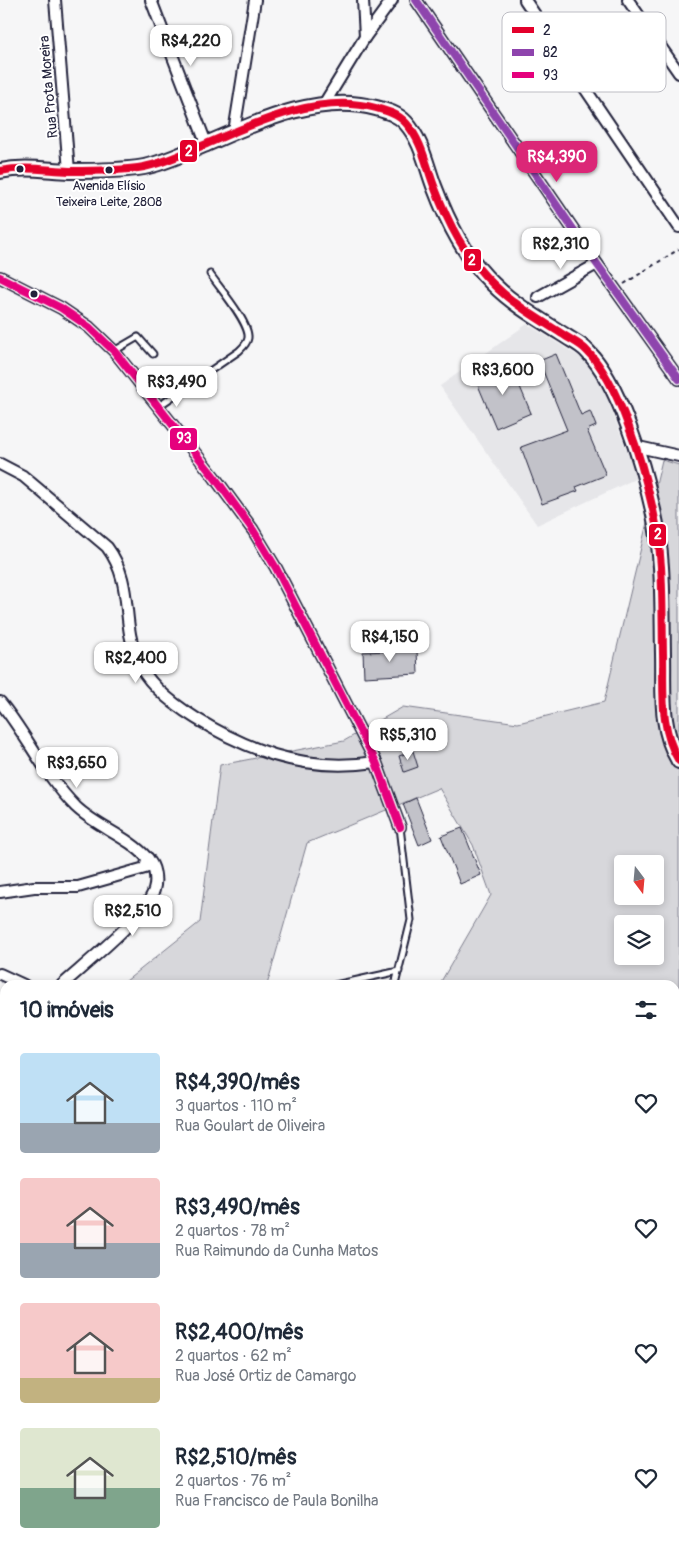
<!DOCTYPE html>
<html lang="pt">
<head>
<meta charset="utf-8">
<style>
  body { margin:0; font-family:Pangolin,sans-serif; background:#f6f6f7; color:#1f2937; height:100vh; display:flex; flex-direction:column; font-size:19px; white-space:nowrap }
  * { box-sizing:border-box; margin:0 }
  p { font-size:16px; color:#747a83 }
  .icon { flex:none; width:28px; height:28px; fill:none; stroke:currentColor; stroke-width:2; stroke-linecap:round; stroke-linejoin:round }
  .map { position:relative; flex:1; overflow:hidden }
  .drawer { position:absolute; left:0px; top:980px; width:680px; height:571px; display:flex; flex-direction:column; background:#fff; border-radius:15px 15px 0 0; box-shadow:0 2px 8px #0003 }
  .drawer>* { flex:none }
  .needle { width:32px; rotate:164deg }
  .tools { position:absolute; left:614px; top:855px; display:grid; gap:10px }
  .tools a { display:grid; place-items:center; width:50px; height:50px; border-radius:5px; background:#fff; box-shadow:0 2px 8px #0003; font-size:25px }
  .price { position:absolute; translate:-50% -42px; padding:0 11px; border-radius:10px; background:#fff; color:#222; font-size:16px; line-height:32px; filter:drop-shadow(0 1px 2px #0008) }
  .price::after { content:''; position:absolute; left:50%; top:30px; width:15px; height:11px; margin-left:-8px; background:inherit; clip-path:polygon(0 0,100% 0,50% 100%) }
  .price.selected { background:#db2777; color:#fff }
  ul { padding:0; list-style:none }
  li { display:flex; align-items:center; gap:15px; height:125px; padding:0 20px }
  li span { display:grid; place-items:center; flex:none; width:140px; height:100px; border-radius:5px; color:#555 }
  li>.icon { margin-inline-start:auto }
  span .icon { width:60px; height:60px; fill:#fffc; stroke-width:1 }
  li b { font-size:21px }
  h2 { display:flex; justify-content:space-between; align-items:center; height:60px; padding:0 20px; font-size:21px }
  .map>svg:first-child { display:block }
  .built { fill:#e6e6e9 }
  .green { fill:#d7d7db; stroke:#7c7c8b; fill-rule:evenodd }
  .building { fill:#c2c2c9; stroke:#22223b }
  .lines { fill:none; stroke-linecap:round; stroke-linejoin:round }
  .lane-casing { stroke:#22223b; stroke-width:9 }
  .street-casing { stroke:#22223b; stroke-width:14 }
  .secondary-casing { stroke:#22223b; stroke-width:18 }
  .path { stroke:#22223b; stroke-width:2; stroke-dasharray:4 4; stroke-linecap:butt }
  .lane { stroke:#fff; stroke-width:5 }
  .street { stroke:#fff; stroke-width:10 }
  .secondary { stroke:#fff; stroke-width:14 }
  .bus-1-casing { stroke:#fff; stroke-width:11 }
  .bus-2-casing { stroke:#fff; stroke-width:11 }
  .bus-3-casing { stroke:#fff; stroke-width:11 }
  .bus-1 { stroke:#e4002b; stroke-width:8 }
  .bus-2 { stroke:#8e44ad; stroke-width:8 }
  .bus-3 { stroke:#e5007d; stroke-width:8 }
  .bus-dot { fill:#22223b; stroke:#fff; stroke-width:2 }
  .labels { text-anchor:middle; stroke-width:4; stroke-linejoin:round; paint-order:stroke }
  .bus-label { font-size:13px; fill:#22223b; stroke:#fff }
  .street-label { font-size:14px; fill:#22223b; stroke:#fff }
  .key { fill:#fff; stroke:#bdbdc4; stroke-width:1 }
  .key-label { font-size:14px; fill:#22223b }
  .line-badge { stroke:#fff; stroke-width:2 }
  .badge-label { font-size:14px; text-anchor:middle; font-weight:bold; fill:#fff }
</style>
</head>
<body>
<div class="map">
<svg width="679" height="1551" viewBox="0 0 679 1551">
  <rect width="100%" height="100%" fill="#f6f6f7"/>
  <filter id="ink" filterUnits="userSpaceOnUse"><feTurbulence type="fractalNoise" baseFrequency=".02" numOctaves="2"/><feDisplacementMap in="SourceGraphic" scale="10" xChannelSelector="R" yChannelSelector="G"/><feConvolveMatrix kernelMatrix="1 2 1 2 8 2 1 2 1" color-interpolation-filters="sRGB"/></filter>
  <g filter="url(#ink)">
    <!-- built -->
    <path class="built" d="M527,324L588,362L600,379L637,478L537,525L440,386Z"/>
    <!-- green -->
    <g class="green">
      <path d="M662,460L679,465V1271L675,1268V985H439L491,895L473,845L439,788L307,843L267,985H121L200,922L220,765L344,741L403,707L518,723L604,702ZM622,864H655V896H622ZM622,924H655V956H622Z"/>
      <path d="M5,1078V1546H37L35,1551H0V1082Z"/>
    </g>
    <!-- building -->
    <g class="building">
      <path d="M556,354L581,415L590,411L596,426L587,430L606,475L576,487L578,491L542,504L521,447L567,430L539,361Z"/>
      <path d="M510,363L531,413L496,428L475,378Z"/>
      <path d="M417,650L418,674L364,677L363,652Z"/>
      <path d="M413,751L418,767L404,772L399,756Z"/>
      <path d="M416,798L432,839L419,845L403,804Z"/>
      <path d="M462,828L481,875L460,884L441,836Z"/>
    </g>
    <g class="lines">
      <defs>
        <g id="lane">
          <path d="M114,351L138,337L153,354"/>
          <path d="M159,406L239,351C243,347 247,344 248,338C250,323 219,287 210,274"/>
          <path d="M335,985L399,971"/>
          <path d="M395,985L411,920L400,827"/>
          <path d="M675,1287L679,1290"/>
          <path d="M675,1304H679"/>
          <path d="M70,1546V1551"/>
        </g>
        <g id="street">
          <path d="M55,0L69,171"/>
          <path d="M151,0L206,143"/>
          <path d="M363,0L365,37"/>
          <path d="M416,0L597,264L679,379"/>
          <path d="M525,0L679,227"/>
          <path d="M628,0L679,73"/>
          <path d="M324,104L365,37L392,0"/>
          <path d="M234,132L255,0"/>
          <path d="M0,277L61,308L89,327L114,351L215,478L253,530L276,568L376,762L400,827"/>
          <path d="M538,297L597,264"/>
          <path d="M634,446L679,456"/>
          <path d="M0,464L23,476L107,547C134,583 121,620 137,659C154,703 231,741 274,755C307,765 342,767 376,762"/>
          <path d="M0,702C27,735 45,776 76,807C97,827 129,837 147,858C155,865 157,880 154,890C147,915 84,965 62,985"/>
          <path d="M0,892L34,887H78L145,868L148,858"/>
          <path d="M0,974L24,985"/>
          <path d="M0,1035L5,1031"/>
        </g>
        <path id="secondary" d="M0,171C24,166 45,170 69,171C93,171 121,171 144,167C165,163 184,153 204,145C255,123 319,92 376,108C387,111 398,114 406,123C422,141 426,165 434,186C448,223 465,257 493,284C514,305 539,319 564,335C571,340 581,344 587,351C619,382 643,465 653,510C664,556 662,606 663,654C664,690 659,728 679,761"/>
      </defs>
      <!-- lane casing -->
      <use href="#lane" class="lane-casing"/>
      <!-- street casing -->
      <use href="#street" class="street-casing"/>
      <!-- secondary casing -->
      <use href="#secondary" class="secondary-casing"/>
      <!-- path -->
      <g class="path">
        <path d="M624,284L679,249"/>
        <path d="M675,1027L679,1026"/>
      </g>
      <!-- lane -->
      <use href="#lane" class="lane"/>
      <!-- street -->
      <use href="#street" class="street"/>
      <!-- secondary -->
      <use href="#secondary" class="secondary"/>
      <defs>
        <path id="bus-1" d="M0,171C24,166 45,170 69,171C93,171 121,171 144,167C165,163 184,153 204,145C255,123 319,92 376,108C387,111 398,114 406,123C422,141 426,165 434,186C448,223 465,257 493,284C514,305 539,319 564,335C571,340 581,344 587,351C619,382 643,465 653,510C664,556 662,606 663,654C664,690 659,728 679,761"/>
        <path id="bus-2" d="M416,0L597,264L679,379"/>
        <path id="bus-3" d="M0,277L61,308L89,327L114,351L215,478L253,530L276,568L376,762L400,827"/>
      </defs>
      <!-- bus-1 casing -->
      <use href="#bus-1" class="bus-1-casing"/>
      <!-- bus-2 casing -->
      <use href="#bus-2" class="bus-2-casing"/>
      <!-- bus-3 casing -->
      <use href="#bus-3" class="bus-3-casing"/>
      <!-- bus-1 -->
      <use href="#bus-1" class="bus-1"/>
      <!-- bus-2 -->
      <use href="#bus-2" class="bus-2"/>
      <!-- bus-3 -->
      <use href="#bus-3" class="bus-3"/>
    </g>
  </g>
  <!-- markers -->
  <g class="bus-dot">
    <circle cx="20" cy="169" r="4.5"/>
    <circle cx="109" cy="170" r="4.5"/>
    <circle cx="34" cy="294" r="4.5"/>
  </g>
  <g class="labels">
    <!-- bus labels -->
    <g class="bus-label">
      <text x="109" y="190">Avenida Elísio<tspan x="109" dy="16">Teixeira Leite, 2808</tspan></text>
    </g>
    <!-- street labels -->
    <g class="street-label">
      <text transform="translate(48 87) rotate(-95)" y="5">Rua Prota Moreira</text>
    </g>
  </g>
  <!-- legend -->
  <rect x="502" y="12" width="164" height="80" rx="8" class="key"/>
  <rect x="512" y="27" width="22" height="6" fill="#e4002b"/>
  <rect x="512" y="49" width="22" height="7" fill="#8e44ad"/>
  <rect x="512" y="72" width="22" height="6" fill="#e5007d"/>
  <g class="key-label">
    <text x="543" y="35">2</text>
    <text x="543" y="57">82</text>
    <text x="543" y="80">93</text>
  </g>
  <g class="line-badge">
    <rect x="179" y="139" width="19" height="24" rx="5" fill="#e4002b"/>
    <rect x="463" y="248" width="19" height="24" rx="5" fill="#e4002b"/>
    <rect x="169" y="427" width="29" height="24" rx="5" fill="#e5007d"/>
    <rect x="648" y="523" width="19" height="24" rx="5" fill="#e4002b"/>
  </g>
  <g class="badge-label">
    <text x="189" y="156">2</text>
    <text x="472" y="265">2</text>
    <text x="184" y="443">93</text>
    <text x="658" y="539">2</text>
  </g>
</svg>
<div class="tools">
<a><svg class="needle" viewBox="-14 -14 28 28"><path d="M0-13l5 13h-10z" fill="#e53935"/><path d="M0 13l5-13h-10z" fill="#747a83"/></svg></a>
<a><svg class="icon" aria-label="layers" viewBox="0 0 24 24"><path d="M12 4l9 5-9 5-9-5zM3 14l9 5 9-5"/></svg></a>
</div>
<b class="price" style="left:191px;top:67px">R$4,220</b>
<b class="price selected" style="left:557px;top:183px">R$4,390</b>
<b class="price" style="left:561px;top:270px">R$2,310</b>
<b class="price" style="left:503px;top:396px">R$3,600</b>
<b class="price" style="left:177px;top:408px">R$3,490</b>
<b class="price" style="left:390px;top:663px">R$4,150</b>
<b class="price" style="left:136px;top:684px">R$2,400</b>
<b class="price" style="left:408px;top:761px">R$5,310</b>
<b class="price" style="left:77px;top:789px">R$3,650</b>
<b class="price" style="left:133px;top:937px">R$2,510</b>
<section class="drawer">
<h2>10 imóveis<svg class="icon" aria-label="filters" viewBox="0 0 24 24"><path d="M4 7h16M4 17h16"/><circle cx="9" cy="7" r="2"/><circle cx="15" cy="17" r="2"/></svg></h2>
<ul>
<li><span style="background:linear-gradient(#bfe0f5 70%,#9aa5b1 0)"><svg class="icon" aria-label="home" viewBox="0 0 24 24"><path d="M3 11l9-7 9 7M6 9v11h12V9"/></svg></span><div><b>R$4,390/mês</b><p>3 quartos · 110 m²</p><p>Rua Goulart de Oliveira</p></div><svg class="icon" aria-label="heart" viewBox="0 0 24 24"><path d="M12 20l-8-8c-3-5 5-10 8-4 3-6 11-1 8 4z"/></svg></li>
<li><span style="background:linear-gradient(#f6c9c9 65%,#9aa5b1 0)"><svg class="icon" aria-label="home" viewBox="0 0 24 24"><path d="M3 11l9-7 9 7M6 9v11h12V9"/></svg></span><div><b>R$3,490/mês</b><p>2 quartos · 78 m²</p><p>Rua Raimundo da Cunha Matos</p></div><svg class="icon" aria-label="heart" viewBox="0 0 24 24"><path d="M12 20l-8-8c-3-5 5-10 8-4 3-6 11-1 8 4z"/></svg></li>
<li><span style="background:linear-gradient(#f6c9c9 75%,#c2b280 0)"><svg class="icon" aria-label="home" viewBox="0 0 24 24"><path d="M3 11l9-7 9 7M6 9v11h12V9"/></svg></span><div><b>R$2,400/mês</b><p>2 quartos · 62 m²</p><p>Rua José Ortiz de Camargo</p></div><svg class="icon" aria-label="heart" viewBox="0 0 24 24"><path d="M12 20l-8-8c-3-5 5-10 8-4 3-6 11-1 8 4z"/></svg></li>
<li><span style="background:linear-gradient(#dfe7d0 60%,#7fa58c 0)"><svg class="icon" aria-label="home" viewBox="0 0 24 24"><path d="M3 11l9-7 9 7M6 9v11h12V9"/></svg></span><div><b>R$2,510/mês</b><p>2 quartos · 76 m²</p><p>Rua Francisco de Paula Bonilha</p></div><svg class="icon" aria-label="heart" viewBox="0 0 24 24"><path d="M12 20l-8-8c-3-5 5-10 8-4 3-6 11-1 8 4z"/></svg></li>
</ul>
</section>
</div>
</body>
</html>
